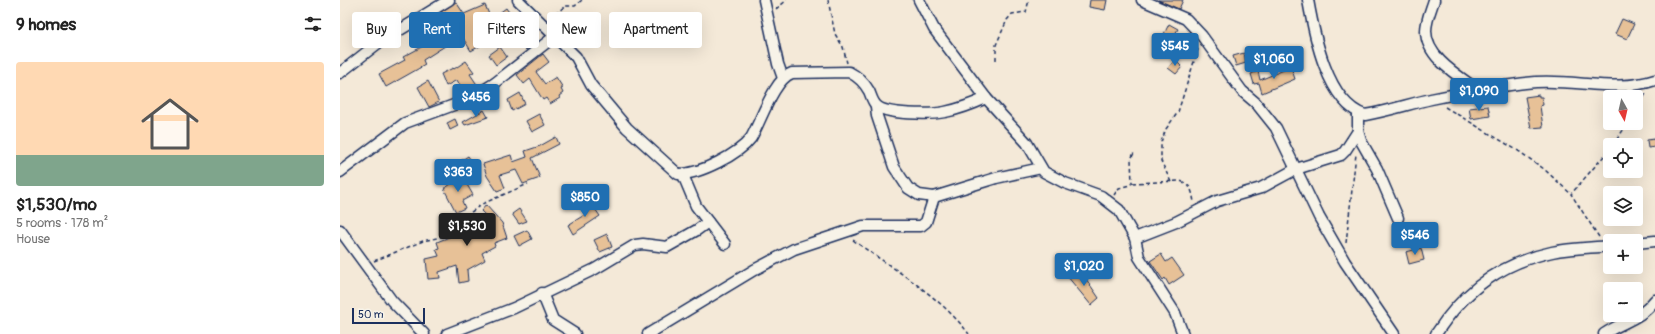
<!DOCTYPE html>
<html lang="en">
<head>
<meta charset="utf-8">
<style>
  body { margin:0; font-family:Pangolin,sans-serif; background:#f6f6f6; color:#222; height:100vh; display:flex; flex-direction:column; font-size:15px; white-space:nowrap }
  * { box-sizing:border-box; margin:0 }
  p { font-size:13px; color:#767676 }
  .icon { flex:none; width:22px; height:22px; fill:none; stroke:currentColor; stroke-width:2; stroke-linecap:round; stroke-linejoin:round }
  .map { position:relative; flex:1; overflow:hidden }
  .drawer { display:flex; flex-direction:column; background:#fff; width:340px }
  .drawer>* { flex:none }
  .hud { position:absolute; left:12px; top:12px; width:380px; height:36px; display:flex; gap:8px }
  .needle { width:26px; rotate:172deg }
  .controls { position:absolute; left:1263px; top:90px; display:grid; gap:8px }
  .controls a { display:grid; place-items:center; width:40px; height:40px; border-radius:4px; background:#fff; box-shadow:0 4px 16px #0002; font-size:20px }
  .scale { position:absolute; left:12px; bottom:10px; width:73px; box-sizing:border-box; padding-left:4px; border:2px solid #1b2f5e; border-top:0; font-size:11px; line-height:14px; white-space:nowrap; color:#1b2f5e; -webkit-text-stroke:3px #f7f3e8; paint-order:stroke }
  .price { position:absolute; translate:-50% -34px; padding:0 9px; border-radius:4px; background:#1f6fb2; color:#fff; font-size:13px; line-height:26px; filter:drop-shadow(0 1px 2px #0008) }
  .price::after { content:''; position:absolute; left:50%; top:24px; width:12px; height:9px; margin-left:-6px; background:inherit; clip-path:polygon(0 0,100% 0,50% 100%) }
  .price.selected { background:#222; color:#fff }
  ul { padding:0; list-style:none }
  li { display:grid; align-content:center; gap:8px; height:212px; padding:0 16px }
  li span { display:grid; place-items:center; height:124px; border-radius:4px; color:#555 }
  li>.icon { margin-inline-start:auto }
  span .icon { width:72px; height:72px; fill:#fffc; stroke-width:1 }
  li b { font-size:17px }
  h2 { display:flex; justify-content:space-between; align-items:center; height:48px; padding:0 16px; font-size:17px }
  .tag { padding:0 14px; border-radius:4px; background:#fff; box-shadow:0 4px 16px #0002; font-size:14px; line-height:36px }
  .tag.selected { background:#1f6fb2; color:#fff }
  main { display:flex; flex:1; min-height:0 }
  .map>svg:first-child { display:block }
  .building { fill:#e7c197; stroke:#1b2f5e }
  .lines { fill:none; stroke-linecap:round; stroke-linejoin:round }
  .street-casing { stroke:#1b2f5e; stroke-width:13 }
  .path { stroke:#1b2f5e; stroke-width:1.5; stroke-dasharray:4 3; stroke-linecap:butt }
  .street { stroke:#f7f3e8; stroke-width:10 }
</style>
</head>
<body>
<main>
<section class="drawer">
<h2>9 homes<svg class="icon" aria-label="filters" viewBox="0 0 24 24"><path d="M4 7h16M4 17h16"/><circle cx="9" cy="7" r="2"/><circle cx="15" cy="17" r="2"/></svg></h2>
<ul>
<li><span style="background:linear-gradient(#ffd9b3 75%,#7fa58c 0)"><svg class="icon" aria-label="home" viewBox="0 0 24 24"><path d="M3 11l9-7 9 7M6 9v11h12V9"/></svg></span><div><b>$1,530/mo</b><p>5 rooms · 178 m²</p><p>House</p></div></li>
</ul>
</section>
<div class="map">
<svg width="1315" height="334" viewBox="0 0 1315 334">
  <rect width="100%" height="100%" fill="#f4e9d8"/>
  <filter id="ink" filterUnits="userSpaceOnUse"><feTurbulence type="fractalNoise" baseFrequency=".025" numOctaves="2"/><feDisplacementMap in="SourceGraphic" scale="8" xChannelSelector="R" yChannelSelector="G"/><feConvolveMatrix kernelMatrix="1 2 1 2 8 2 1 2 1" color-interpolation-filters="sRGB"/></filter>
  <g filter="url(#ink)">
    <!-- building -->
    <g class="building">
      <path d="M750,0H767L765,10L749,7Z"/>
      <path d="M818,0H843L839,9Z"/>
      <path d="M116,2L124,14L145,5L151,19L166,8L171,15L169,16L172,20L163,27L162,26L134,37L140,46L131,51L117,28L100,37L105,46L83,60L85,65L46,87L39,74L65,60L63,57L89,43L85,36L107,22L101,12Z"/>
      <path d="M1282,19L1294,24L1287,39L1275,34Z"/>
      <path d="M829,24L838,29L832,39L824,34Z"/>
      <path d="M190,27L195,34L192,36L196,42L186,50L176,36Z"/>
      <path d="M830,41L840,50L833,58L823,49Z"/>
      <path d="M160,47L167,57L156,65L149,55Z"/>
      <path d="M904,53L906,63L896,66L893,56Z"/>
      <path d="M203,54L209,62L196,72L205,84L216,77L223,88L221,89L223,93L219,96L220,98L210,104L206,98L203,100L190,79L184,84L177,75Z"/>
      <path d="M835,60L842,67L836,74L828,68Z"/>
      <path d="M126,61L134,72L130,74L138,86L125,94L117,80L106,86L101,74L113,68L114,69Z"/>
      <path d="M951,67L955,79L922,93L919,83L914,84L911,74L918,71L920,80Z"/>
      <path d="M88,81L99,102L89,107L78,87Z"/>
      <path d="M180,93L185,104L172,111L168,100Z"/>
      <path d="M1199,95V97H1202L1203,105L1200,106L1203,127L1191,128L1185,97Z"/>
      <path d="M1148,106L1150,116L1131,119L1129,108Z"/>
      <path d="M144,110L148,117L125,125L123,122Z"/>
      <path d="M199,114L205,125L192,132L186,121Z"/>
      <path d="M115,119L118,126L110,130L107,123Z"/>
      <path d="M216,137L219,144L192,158L200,178L183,184L176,170L160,175L165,188L157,191L147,176L143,164L171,155L173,162L187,157L185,151L200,146Z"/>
      <path d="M1315,139V147L1308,148L1307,140Z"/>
      <path d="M128,156L133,163L121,171L116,164Z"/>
      <path d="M122,176L133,195L122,201L125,208L116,212L104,189Z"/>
      <path d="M250,202L260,216L233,234L228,225L246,214L242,208Z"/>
      <path d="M146,205L162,223L167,238L154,243L155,246L142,253L145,260L127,270L128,281L119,283L117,266L99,272L100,278L88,279L86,259L99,256L96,249L99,248L97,242L126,230L124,227L145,215L141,211Z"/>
      <path d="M179,209L187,221L179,224L172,214Z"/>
      <path d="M187,230L192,239L179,246L174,236Z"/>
      <path d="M267,234L272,247L260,252L254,240Z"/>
      <path d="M1081,248L1084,260L1069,264L1066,252Z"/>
      <path d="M821,254L826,262L832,258L844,275L829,285L825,278L823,280L810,261Z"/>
      <path d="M734,271L741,278L744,276L759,298L751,305L727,276Z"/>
    </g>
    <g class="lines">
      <defs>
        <g id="street">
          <path d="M178,0L236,57L251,85L287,128L338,174C359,175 399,154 411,138C421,121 434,79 452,73L509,72C517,76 524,82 529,91C531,95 532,101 536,105C545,115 591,115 605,112C620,109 633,104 646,98"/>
          <path d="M424,0L438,64L443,78"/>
          <path d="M579,0L594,29L646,98L687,143L704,172L725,183L761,196L779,210L795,238L799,257L835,313L843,334"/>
          <path d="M802,0L846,19L862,36L902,91L916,103L936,128L979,217L1005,262L1054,334"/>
          <path d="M968,0C974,34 987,103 1025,115C1048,111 1069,104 1091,99C1125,92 1161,85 1196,82C1236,79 1277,93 1315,80"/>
          <path d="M1094,0C1091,10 1086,20 1086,31C1086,58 1119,76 1138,90"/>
          <path d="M0,73L37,44L109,0"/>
          <path d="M536,106L537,116L554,167L568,188L579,195L594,197L656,178L701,168"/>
          <path d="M1018,113V131L1021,141L1037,169L1058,218"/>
          <path d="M0,172L65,123L130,99L155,83L215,36"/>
          <path d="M343,175L356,206L385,244"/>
          <path d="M0,230L52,301L84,334"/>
          <path d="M795,238L836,222L877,201L921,188L956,169L1001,155L1005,151L1018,131"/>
          <path d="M1296,243L1315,241"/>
          <path d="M202,293L213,320L235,334"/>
          <path d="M107,334L174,308L255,269L295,245L303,244L327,247L357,230L368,222"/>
          <path d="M308,334L414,270L454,249L523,226H581L586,222L594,197"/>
          <path d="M1096,334C1124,290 1161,263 1212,252C1231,248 1251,248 1270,246"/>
          <path d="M1264,334C1283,321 1300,320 1315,300"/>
        </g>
      </defs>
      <!-- street casing -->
      <use href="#street" class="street-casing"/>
      <!-- path -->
      <g class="path">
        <path d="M488,0L495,34L503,47L507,63"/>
        <path d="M436,9L447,0"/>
        <path d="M210,19L225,6H235L242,0"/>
        <path d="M656,60V45L667,20L672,14L686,12L689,0"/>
        <path d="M1105,107L1180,152L1204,169L1231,194"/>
        <path d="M1296,109L1307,92"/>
        <path d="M1273,145L1288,123"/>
        <path d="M831,182L821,161V142L826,129L838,112L858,49"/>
        <path d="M792,183L840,181C851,184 852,191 854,202"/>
        <path d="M774,195L779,188L790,185L792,183L791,159L794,153"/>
        <path d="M1259,237L1231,194L1270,149"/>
        <path d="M513,240C553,269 598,294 629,334"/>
        <path d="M1006,243L1016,154"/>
        <path d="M34,261L83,241L106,236L118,230L130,213L142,204L188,184"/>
      </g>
      <!-- street -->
      <use href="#street" class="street"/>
    </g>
  </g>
</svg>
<div class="controls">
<a><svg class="needle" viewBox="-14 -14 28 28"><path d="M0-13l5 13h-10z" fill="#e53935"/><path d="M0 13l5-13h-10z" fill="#767676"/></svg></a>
<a><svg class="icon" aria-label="locate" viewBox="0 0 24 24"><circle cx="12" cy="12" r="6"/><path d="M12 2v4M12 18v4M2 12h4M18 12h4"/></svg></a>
<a><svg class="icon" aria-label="layers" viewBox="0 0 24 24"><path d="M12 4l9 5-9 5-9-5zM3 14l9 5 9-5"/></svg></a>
<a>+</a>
<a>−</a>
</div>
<div class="scale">50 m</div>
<b class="price" style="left:835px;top:67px">$545</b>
<b class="price" style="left:934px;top:80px">$1,060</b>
<b class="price" style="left:1139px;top:112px">$1,090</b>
<b class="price" style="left:136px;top:118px">$456</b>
<b class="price" style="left:118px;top:193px">$363</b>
<b class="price" style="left:245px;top:218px">$850</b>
<b class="price selected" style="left:127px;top:247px">$1,530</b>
<b class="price" style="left:1075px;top:256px">$546</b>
<b class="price" style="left:744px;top:287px">$1,020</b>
<div class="hud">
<a class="tag">Buy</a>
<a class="tag selected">Rent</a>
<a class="tag">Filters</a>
<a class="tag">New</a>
<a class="tag">Apartment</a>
</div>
</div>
</main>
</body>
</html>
